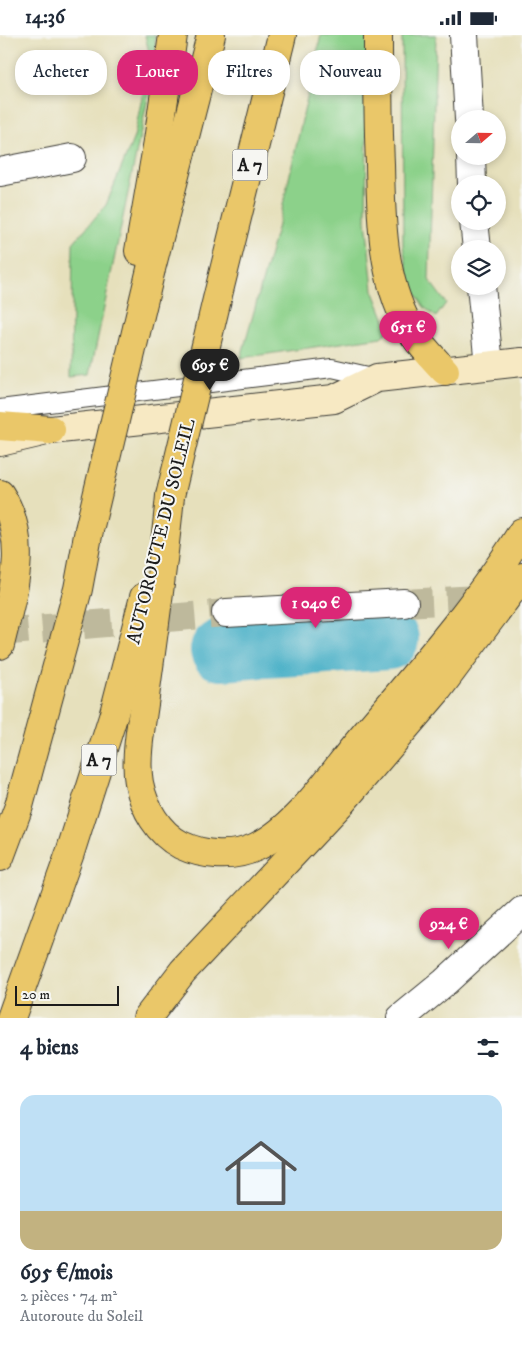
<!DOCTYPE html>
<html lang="fr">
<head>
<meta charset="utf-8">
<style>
  body { margin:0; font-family:"IM FELL DW Pica",serif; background:#f6f6f7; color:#1f2937; height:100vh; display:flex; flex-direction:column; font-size:19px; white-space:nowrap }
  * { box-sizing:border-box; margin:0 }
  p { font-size:16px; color:#747a83 }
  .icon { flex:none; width:28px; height:28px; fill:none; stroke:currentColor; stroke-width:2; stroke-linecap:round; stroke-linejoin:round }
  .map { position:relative; height:983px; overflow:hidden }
  .sheet { display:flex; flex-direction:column; background:#fff; flex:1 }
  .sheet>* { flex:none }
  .hud { position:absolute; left:15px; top:15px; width:492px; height:45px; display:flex; gap:10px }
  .needle { width:32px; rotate:70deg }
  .fabs { position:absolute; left:451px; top:75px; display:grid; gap:10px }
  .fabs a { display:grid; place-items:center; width:55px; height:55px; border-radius:50%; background:#fff; box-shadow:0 2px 8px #0003; font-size:25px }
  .scale { position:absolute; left:15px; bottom:12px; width:104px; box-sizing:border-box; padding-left:5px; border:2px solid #1c1c1c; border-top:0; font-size:14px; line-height:18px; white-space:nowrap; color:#1c1c1c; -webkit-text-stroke:4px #f6f6f2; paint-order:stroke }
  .price { position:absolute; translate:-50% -42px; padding:0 11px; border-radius:18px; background:#db2777; color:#fff; font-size:16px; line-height:32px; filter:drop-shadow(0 1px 2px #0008) }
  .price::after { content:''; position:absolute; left:50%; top:30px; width:15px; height:11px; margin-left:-8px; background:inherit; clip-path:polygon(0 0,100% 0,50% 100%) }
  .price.selected { background:#222; color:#fff }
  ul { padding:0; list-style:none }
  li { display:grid; align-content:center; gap:10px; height:265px; padding:0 20px }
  li span { display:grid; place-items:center; height:155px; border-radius:15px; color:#555 }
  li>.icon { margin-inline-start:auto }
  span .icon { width:90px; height:90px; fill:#fffc; stroke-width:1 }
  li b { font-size:21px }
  h2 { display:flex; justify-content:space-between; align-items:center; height:60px; padding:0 20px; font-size:21px }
  .chip { padding:0 18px; border-radius:20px; background:#fff; box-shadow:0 2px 8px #0003; font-size:18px; line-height:45px }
  .chip.selected { background:#db2777; color:#fff }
  .status { display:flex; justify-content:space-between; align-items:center; height:35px; padding:0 25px; background:#fff; direction:ltr }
  .status svg { height:14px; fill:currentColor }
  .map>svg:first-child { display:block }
  .green { fill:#8cd18a; stroke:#547653 }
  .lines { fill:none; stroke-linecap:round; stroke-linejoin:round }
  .river { stroke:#48b0c7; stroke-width:62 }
  .minor-tunnel { stroke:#beb99c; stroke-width:28; stroke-dasharray:28 14; stroke-linecap:butt }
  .service-casing { stroke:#3a3934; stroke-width:20 }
  .minor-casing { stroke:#3a3934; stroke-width:30 }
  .tertiary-casing { stroke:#3a3934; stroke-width:30 }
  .secondary-casing { stroke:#3a3934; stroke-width:30 }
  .motorway-casing { stroke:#3a3934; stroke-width:30 }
  .service { stroke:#fff; stroke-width:18 }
  .minor { stroke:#fff; stroke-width:28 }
  .tertiary { stroke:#fff; stroke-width:28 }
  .secondary { stroke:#f7e9c3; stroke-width:28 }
  .motorway { stroke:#eac769; stroke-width:28 }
  .motorway-bridge-casing { stroke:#3a3934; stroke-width:30; stroke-linecap:butt }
  .motorway-bridge { stroke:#eac769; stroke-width:28 }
  .labels { text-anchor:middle; stroke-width:4; stroke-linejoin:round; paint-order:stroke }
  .shield { fill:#f6f6f2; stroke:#5d5d5c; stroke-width:1 }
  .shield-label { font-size:18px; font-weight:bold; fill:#1c1c1c }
  .street-label { font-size:19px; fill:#1c1c1c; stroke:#f6f6f2 }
</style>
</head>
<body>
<div class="status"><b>14:36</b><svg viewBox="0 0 49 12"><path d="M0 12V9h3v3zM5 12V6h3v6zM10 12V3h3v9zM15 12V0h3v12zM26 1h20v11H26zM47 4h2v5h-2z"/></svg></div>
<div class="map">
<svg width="522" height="983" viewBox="0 0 522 983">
  <rect width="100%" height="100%" fill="#f6f6f2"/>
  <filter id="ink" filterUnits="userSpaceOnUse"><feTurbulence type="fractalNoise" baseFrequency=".02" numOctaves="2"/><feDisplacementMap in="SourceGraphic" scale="10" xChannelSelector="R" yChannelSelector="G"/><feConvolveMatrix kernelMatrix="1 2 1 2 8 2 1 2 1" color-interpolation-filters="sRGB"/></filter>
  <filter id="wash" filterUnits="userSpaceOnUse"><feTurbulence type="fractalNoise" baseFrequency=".0096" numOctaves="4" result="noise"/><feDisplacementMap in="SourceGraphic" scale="20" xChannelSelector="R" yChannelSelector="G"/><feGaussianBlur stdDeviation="1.12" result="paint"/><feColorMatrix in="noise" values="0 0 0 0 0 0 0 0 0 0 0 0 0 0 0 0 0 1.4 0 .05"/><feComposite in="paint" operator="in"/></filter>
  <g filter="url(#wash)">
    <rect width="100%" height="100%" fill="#e6e0bc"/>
    <!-- green -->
    <g class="green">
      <path d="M145,0H155L156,24L90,340L71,342L73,208L106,170L134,102L150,22Z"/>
      <path d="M321,0H368L366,185L373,255L389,295L381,302L241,323L281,179Z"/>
      <path d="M402,0H436L429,245L446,268L436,282L424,272L410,249L403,211Z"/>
    </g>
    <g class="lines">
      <!-- river -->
      <path class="river" d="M221,615L388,604"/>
    </g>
  </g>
  <g filter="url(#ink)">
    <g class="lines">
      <!-- minor-tunnel -->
      <g class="minor-tunnel">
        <path d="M404,568L495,563"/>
        <path d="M0,597L226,578"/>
      </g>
      <defs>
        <path id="service" d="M0,374L332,333L377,343"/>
        <g id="minor">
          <path d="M464,0L469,84"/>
          <path d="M471,121L472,149"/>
          <path d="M0,137L72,123"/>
          <path d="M474,186L477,214"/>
          <path d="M481,251L489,330"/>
          <path d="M226,578L404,568"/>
        </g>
        <path id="tertiary" d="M401,983L445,947L522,876"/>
        <path id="secondary" d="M0,407L51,395L334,364L377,343L522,327"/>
        <g id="motorway">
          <path d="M378,0C378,43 378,86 380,129C381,184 382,243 409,292C418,308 432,322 445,336"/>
          <path d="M139,216L158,106L173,0"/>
          <path d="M151,234L211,0"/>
          <path d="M218,260L282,0"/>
          <path d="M0,391L51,395"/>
          <path d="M0,459C31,507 12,559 0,610"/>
          <path d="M170,461C164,525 155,589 146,654C143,681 134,721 139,748C144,773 158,798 181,810C204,821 233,823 256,812C295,794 329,743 355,711C413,642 474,574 522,497"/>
          <path d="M0,822L19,771L78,554L89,495"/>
          <path d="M11,983L70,818L113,682L144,562"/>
          <path d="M147,983L183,936L342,767L436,657L522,542"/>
        </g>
      </defs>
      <!-- service casing -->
      <use href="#service" class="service-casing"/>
      <!-- minor casing -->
      <use href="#minor" class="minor-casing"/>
      <!-- tertiary casing -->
      <use href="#tertiary" class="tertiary-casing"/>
      <!-- secondary casing -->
      <use href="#secondary" class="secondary-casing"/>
      <!-- motorway casing -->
      <use href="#motorway" class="motorway-casing"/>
      <!-- service -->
      <use href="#service" class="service"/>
      <!-- minor -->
      <use href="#minor" class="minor"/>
      <!-- tertiary -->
      <use href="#tertiary" class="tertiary"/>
      <!-- secondary -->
      <use href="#secondary" class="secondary"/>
      <!-- motorway -->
      <use href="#motorway" class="motorway"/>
      <defs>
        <g id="motorway-bridge">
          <path d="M170,461L218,260"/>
          <path d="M89,495L151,234"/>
        </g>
      </defs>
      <!-- motorway-bridge casing -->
      <use href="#motorway-bridge" class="motorway-bridge-casing"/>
      <!-- motorway-bridge -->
      <use href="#motorway-bridge" class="motorway-bridge"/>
    </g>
  </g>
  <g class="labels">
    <!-- shield labels -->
    <g class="shield">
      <rect x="232.5" y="114.5" width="35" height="31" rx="4"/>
      <rect x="81.5" y="709.5" width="35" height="31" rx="4"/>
    </g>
    <g class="shield-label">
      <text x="250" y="136">A 7</text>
      <text x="99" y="731">A 7</text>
    </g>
    <!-- street labels -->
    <g class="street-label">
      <text transform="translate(160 496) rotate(-76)" y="7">AUTOROUTE DU SOLEIL</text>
    </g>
  </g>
</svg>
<div class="fabs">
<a><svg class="needle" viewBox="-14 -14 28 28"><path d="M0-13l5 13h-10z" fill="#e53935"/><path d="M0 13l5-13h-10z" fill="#747a83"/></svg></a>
<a><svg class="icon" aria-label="locate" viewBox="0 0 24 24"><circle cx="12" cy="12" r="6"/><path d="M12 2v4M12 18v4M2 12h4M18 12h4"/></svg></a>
<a><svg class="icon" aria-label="layers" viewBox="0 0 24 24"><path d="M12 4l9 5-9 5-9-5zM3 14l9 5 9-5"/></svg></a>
</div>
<div class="scale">20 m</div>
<b class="price" style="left:408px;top:318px">651 €</b>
<b class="price selected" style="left:210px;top:356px">695 €</b>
<b class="price" style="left:316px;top:594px">1 040 €</b>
<b class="price" style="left:449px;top:915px">924 €</b>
<div class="hud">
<a class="chip">Acheter</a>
<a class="chip selected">Louer</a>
<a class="chip">Filtres</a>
<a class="chip">Nouveau</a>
</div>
</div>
<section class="sheet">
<h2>4 biens<svg class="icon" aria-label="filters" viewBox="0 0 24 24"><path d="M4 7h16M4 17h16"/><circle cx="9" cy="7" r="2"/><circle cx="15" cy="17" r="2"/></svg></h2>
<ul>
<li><span style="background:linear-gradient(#bfe0f5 75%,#c2b280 0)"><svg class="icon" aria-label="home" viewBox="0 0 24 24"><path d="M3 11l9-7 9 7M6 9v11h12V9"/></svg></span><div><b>695 €/mois</b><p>2 pièces · 74 m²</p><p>Autoroute du Soleil</p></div></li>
</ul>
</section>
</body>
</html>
